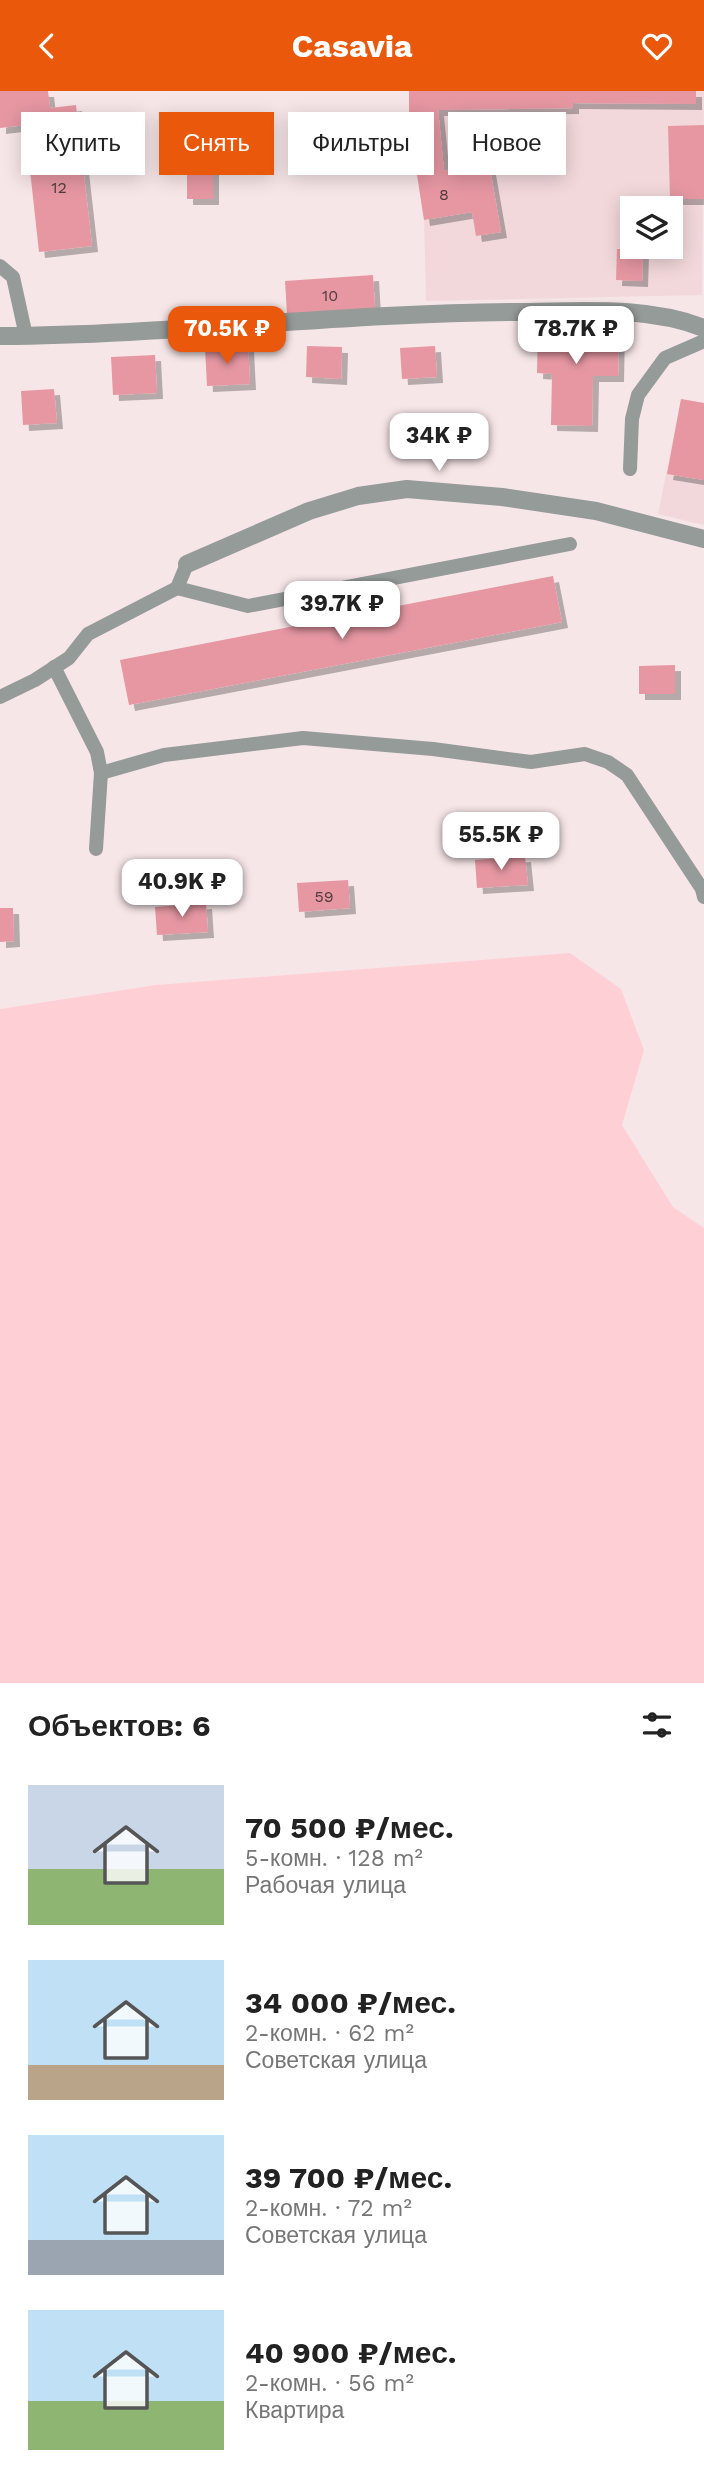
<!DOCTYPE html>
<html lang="ru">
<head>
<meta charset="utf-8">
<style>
  body { margin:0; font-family:"Work Sans",sans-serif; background:#f2f2f2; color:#222; height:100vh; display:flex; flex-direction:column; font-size:26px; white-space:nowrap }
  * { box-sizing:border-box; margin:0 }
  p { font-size:23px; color:#767676 }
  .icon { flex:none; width:38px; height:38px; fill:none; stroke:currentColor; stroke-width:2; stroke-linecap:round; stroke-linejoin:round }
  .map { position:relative; height:1592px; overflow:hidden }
  .sheet { display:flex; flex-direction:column; background:#fff; flex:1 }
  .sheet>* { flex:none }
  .hud { position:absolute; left:21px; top:21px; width:663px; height:63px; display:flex; gap:14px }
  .tools { position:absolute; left:620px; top:105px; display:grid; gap:14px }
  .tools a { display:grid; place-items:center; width:63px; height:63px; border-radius:0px; background:#fff; box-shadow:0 4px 18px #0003; font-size:35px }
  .price { position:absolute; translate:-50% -60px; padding:0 16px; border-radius:14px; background:#fff; color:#222; font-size:23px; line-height:46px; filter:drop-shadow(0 2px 4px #0008) }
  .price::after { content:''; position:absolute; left:50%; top:42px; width:21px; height:16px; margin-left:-10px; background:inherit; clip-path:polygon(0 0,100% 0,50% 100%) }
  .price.current { background:#ea580c; color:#fff }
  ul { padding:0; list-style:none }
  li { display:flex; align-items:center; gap:21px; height:175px; padding:0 28px }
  li span { display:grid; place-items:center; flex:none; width:196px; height:140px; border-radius:0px; color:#555 }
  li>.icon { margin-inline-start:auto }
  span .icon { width:84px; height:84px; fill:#fffc; stroke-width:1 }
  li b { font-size:30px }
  h2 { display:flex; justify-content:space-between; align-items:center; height:84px; padding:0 28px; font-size:30px }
  .tag { padding:0 24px; border-radius:0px; background:#fff; box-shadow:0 4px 18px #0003; font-size:24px; line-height:63px }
  .tag.current { background:#ea580c; color:#fff }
  header { display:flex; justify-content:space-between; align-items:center; height:91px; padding:0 28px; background:#ea580c; color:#fff; font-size:32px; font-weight:700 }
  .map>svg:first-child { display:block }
  .built { fill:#f2d8db; fill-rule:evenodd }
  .green { fill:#fed0d5 }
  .building { fill:#e697a2; filter:url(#shadow) }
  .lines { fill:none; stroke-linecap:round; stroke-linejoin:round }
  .lane { stroke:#959b98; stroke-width:14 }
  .street { stroke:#959b98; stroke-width:18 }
  .labels { text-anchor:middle; stroke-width:7; stroke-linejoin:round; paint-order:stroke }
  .number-label { font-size:16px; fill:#523b3e }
</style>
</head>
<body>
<header><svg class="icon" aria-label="back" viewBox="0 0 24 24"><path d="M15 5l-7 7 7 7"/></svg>Casavia<svg class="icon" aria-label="heart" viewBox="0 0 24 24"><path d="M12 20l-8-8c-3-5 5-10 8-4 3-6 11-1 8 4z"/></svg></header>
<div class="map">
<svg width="704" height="1592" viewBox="0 0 704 1592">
  <defs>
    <filter id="shadow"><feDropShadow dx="6" dy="6" stdDeviation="0" flood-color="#0004"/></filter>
  </defs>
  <rect width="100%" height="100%" fill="#f7e6e8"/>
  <!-- built -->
  <g class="built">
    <path d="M409,0H704L702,204L426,210L424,129L409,32ZM632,117H670V156H632Z"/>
    <path d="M681,308L704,312V434L658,423Z"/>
  </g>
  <!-- green -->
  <path class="green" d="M570,862L621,898L644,959L622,1034L673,1116L704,1137V1592H0V918L156,894Z"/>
  <!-- building -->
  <g class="building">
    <path d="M0,0H48L50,17L76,14L92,155L39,161L25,34L0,37Z"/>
    <path d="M409,0H696V13L573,12V17L438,19L444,80L489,72L501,141L476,145L472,121L424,129L409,32Z"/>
    <path d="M704,34V108H670L668,35Z"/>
    <path d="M187,76L213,77V108H187Z"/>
    <path d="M617,158H643L642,190L616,189Z"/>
    <path d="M373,184L375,218L287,223L285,190Z"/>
    <path d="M538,232L619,233L618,285H593L592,335L551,334L552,283L537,282Z"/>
    <path d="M248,255L250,293L207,295L205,257Z"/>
    <path d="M307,255L342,256L341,288L306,286Z"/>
    <path d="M435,255L437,286L402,288L400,257Z"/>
    <path d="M155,264L157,302L113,304L111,266Z"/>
    <path d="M54,298L57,332L23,334L21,300Z"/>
    <path d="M681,308L704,312V389L667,383Z"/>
    <path d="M553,485L562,531L129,614L120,569Z"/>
    <path d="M675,574V603H639V575Z"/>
    <path d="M525,765L528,794L477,797L475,769Z"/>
    <path d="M348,789L350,817L299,821L297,792Z"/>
    <path d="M206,812L208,841L157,844L155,816Z"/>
    <path d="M0,817H13L14,850L0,851Z"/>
  </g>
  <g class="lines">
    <!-- lane -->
    <g class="lane">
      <path d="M0,175L13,186L26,245"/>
      <path d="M630,378L632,328L638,304L665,267L704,250"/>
      <path d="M177,497L248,515L570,453"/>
      <path d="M54,576L97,661L101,682L96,758"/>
      <path d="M0,606L35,589L69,567L88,543L177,497L187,473"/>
      <path d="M101,682L164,664L303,647L433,658L531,671L585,663L608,671L627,684L702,798L704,806"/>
    </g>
    <!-- street -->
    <g class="street">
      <path d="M0,245C172,244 343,222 515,221C578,221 644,214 704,237"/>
      <path d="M187,473L309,420L358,405L407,398L502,406L596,420L704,448"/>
    </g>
  </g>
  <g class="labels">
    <!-- number labels -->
    <g class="number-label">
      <text x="59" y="102">12</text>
      <text x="444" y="109">8</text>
      <text x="330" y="210">10</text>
      <text x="324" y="811">59</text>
    </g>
  </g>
</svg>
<div class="tools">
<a><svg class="icon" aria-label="layers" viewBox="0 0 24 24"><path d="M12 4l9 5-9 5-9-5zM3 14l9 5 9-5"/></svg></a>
</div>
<b class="price current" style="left:227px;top:275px">70.5K ₽</b>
<b class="price" style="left:576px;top:275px">78.7K ₽</b>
<b class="price" style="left:439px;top:382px">34K ₽</b>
<b class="price" style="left:342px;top:550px">39.7K ₽</b>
<b class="price" style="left:501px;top:781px">55.5K ₽</b>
<b class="price" style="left:182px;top:828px">40.9K ₽</b>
<div class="hud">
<a class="tag">Купить</a>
<a class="tag current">Снять</a>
<a class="tag">Фильтры</a>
<a class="tag">Новое</a>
</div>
</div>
<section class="sheet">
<h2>Объектов: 6<svg class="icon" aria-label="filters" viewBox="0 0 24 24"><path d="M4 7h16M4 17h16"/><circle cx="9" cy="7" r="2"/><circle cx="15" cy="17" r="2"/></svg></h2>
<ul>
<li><span style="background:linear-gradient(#c9d6e8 60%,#8fb573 0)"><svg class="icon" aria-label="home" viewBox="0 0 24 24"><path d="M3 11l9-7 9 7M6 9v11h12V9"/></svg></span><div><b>70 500 ₽/мес.</b><p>5-комн. · 128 m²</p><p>Рабочая улица</p></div></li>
<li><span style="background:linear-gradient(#bfe0f5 75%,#b9a48a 0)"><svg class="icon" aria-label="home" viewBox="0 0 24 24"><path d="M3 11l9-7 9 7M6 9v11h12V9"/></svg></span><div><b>34 000 ₽/мес.</b><p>2-комн. · 62 m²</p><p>Советская улица</p></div></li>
<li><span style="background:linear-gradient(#bfe0f5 75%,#9aa5b1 0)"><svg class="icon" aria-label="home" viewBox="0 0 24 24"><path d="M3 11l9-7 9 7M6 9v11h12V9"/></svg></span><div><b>39 700 ₽/мес.</b><p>2-комн. · 72 m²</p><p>Советская улица</p></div></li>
<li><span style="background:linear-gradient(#bfe0f5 65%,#8fb573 0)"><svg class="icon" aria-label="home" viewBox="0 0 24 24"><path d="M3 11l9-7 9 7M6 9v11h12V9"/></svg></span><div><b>40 900 ₽/мес.</b><p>2-комн. · 56 m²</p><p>Квартира</p></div></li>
</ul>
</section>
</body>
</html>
